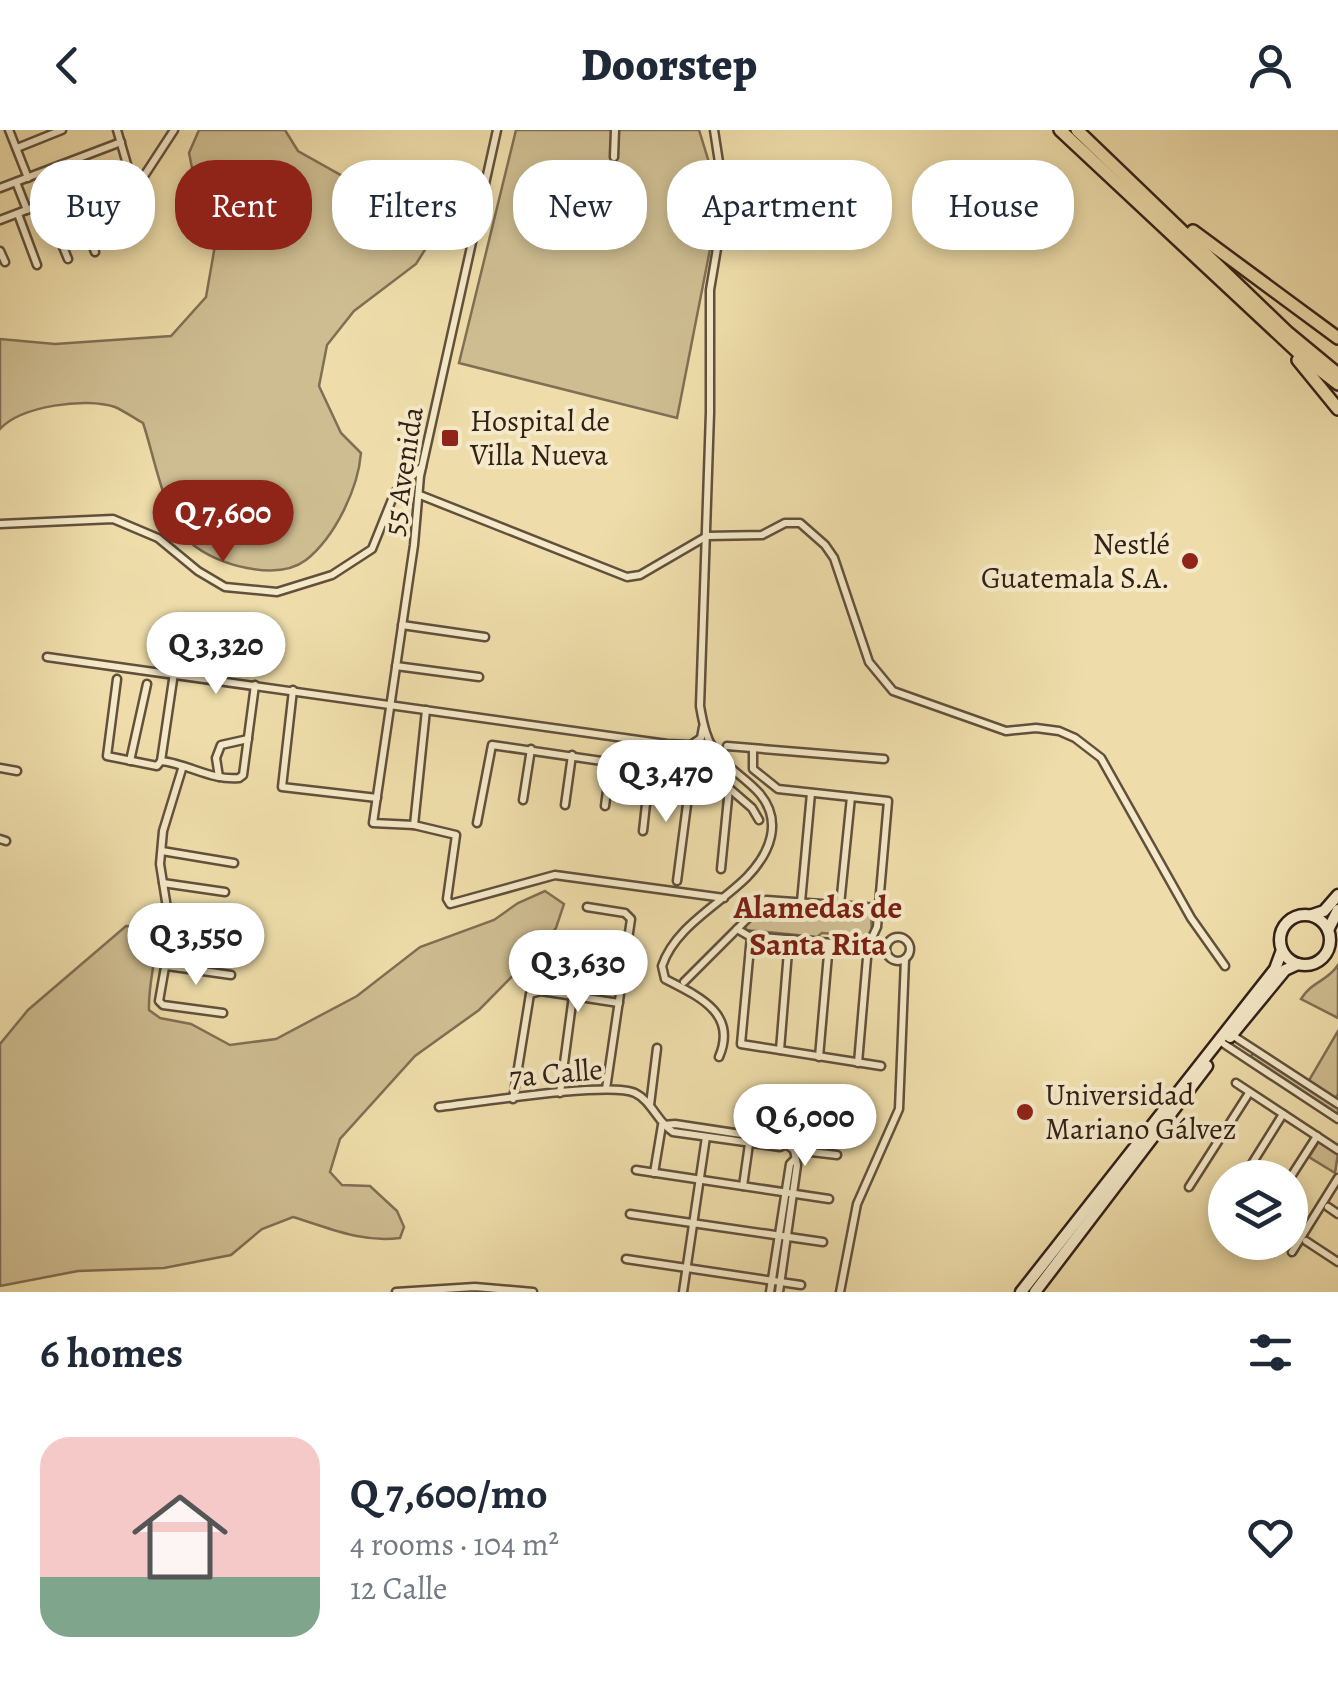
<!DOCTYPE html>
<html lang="en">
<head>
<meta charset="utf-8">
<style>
  body { margin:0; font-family:Alegreya,serif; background:#f6f6f7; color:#1f2937; height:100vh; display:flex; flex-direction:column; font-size:38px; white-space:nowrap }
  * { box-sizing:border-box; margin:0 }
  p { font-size:32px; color:#747a83 }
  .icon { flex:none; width:55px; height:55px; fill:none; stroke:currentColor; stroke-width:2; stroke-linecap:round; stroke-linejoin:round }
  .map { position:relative; height:1162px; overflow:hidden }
  .details { display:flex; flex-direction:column; background:#fff; flex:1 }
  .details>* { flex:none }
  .guide { position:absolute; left:30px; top:30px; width:1280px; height:90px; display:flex; gap:20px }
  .buttons { position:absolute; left:1208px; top:1030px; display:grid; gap:20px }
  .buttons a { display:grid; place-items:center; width:100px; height:100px; border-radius:50%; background:#fff; box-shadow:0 5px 15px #0003; font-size:50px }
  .price { position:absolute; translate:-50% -85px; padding:0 22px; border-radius:35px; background:#fff; color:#222; font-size:32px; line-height:65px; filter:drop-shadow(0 2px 5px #0008) }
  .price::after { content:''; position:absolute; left:50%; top:60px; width:30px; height:22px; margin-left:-15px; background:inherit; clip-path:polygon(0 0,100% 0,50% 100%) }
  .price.current { background:#8f2418; color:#fff }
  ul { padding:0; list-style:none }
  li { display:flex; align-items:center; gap:30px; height:250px; padding:0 40px }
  li span { display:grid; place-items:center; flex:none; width:280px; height:200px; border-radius:30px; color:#555 }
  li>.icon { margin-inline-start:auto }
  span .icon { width:120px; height:120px; fill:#fffc; stroke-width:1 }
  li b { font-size:42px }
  h2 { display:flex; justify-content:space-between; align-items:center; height:120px; padding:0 40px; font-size:42px }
  .chip { padding:0 35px; border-radius:40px; background:#fff; box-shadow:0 5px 15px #0003; font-size:35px; line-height:90px }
  .chip.current { background:#8f2418; color:#fff }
  header { display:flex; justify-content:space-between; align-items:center; height:130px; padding:0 40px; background:#fff; font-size:45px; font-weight:800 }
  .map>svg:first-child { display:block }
  .green { fill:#cebd91; stroke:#806f54; stroke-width:2.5 }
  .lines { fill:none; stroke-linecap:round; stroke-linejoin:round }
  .minor-casing { stroke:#62503c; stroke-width:11 }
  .secondary-casing { stroke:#332118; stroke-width:15 }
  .trunk-casing { stroke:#332118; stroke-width:16 }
  .minor { stroke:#f4e9c8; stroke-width:6 }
  .secondary { stroke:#f4e9c8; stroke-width:10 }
  .trunk { stroke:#eda; stroke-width:11 }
  .poi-dot { fill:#8f2418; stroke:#f4e9c8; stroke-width:4 }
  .labels { text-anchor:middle; stroke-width:8; stroke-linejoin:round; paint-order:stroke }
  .poi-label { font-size:30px; fill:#332118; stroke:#f4e9c8; text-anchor:start }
  .street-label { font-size:30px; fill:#332118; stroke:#f4e9c8 }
  .neighbourhood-label { font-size:32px; font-weight:bold; fill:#7a1f14; stroke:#f4e9c8 }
</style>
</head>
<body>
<header><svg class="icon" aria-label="back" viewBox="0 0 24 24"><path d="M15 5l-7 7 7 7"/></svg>Doorstep<svg class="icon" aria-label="person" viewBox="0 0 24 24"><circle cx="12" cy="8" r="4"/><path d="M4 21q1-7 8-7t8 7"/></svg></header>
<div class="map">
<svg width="1338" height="1162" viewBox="0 0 1338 1162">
  <rect width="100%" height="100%" fill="#eda"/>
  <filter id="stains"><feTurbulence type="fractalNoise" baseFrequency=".002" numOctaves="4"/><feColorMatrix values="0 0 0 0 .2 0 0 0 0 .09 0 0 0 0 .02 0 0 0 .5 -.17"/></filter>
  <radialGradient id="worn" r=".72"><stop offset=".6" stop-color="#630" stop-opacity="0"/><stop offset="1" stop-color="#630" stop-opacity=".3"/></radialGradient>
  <!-- green -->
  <g class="green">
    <path d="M199,0H285L298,21L348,49L426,80L433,107L416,134L354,181L327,215L319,256L341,303L361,323C358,359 335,407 306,430C277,452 216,435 191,413C164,388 155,328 143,293C134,288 124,281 115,277C86,267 21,276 0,299V209L55,214L171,206L206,167L217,104L198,68L189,23Z"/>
    <path d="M516,0H699L720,68L677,288L459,233Z"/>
    <path d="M545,761L564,774L556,798L535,823L479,880L415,926L340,1009L330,1042L342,1055L370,1056L397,1081L404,1097L400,1108C361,1113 330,1098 293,1087L262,1099L231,1125L164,1138L78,1141L0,1156V914L28,880L126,796L156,798C158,826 148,851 149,880L160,888L191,894L230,915L276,909L357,866L420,817L494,790L518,773Z"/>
    <path d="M768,773L871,781L872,806L863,811L858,806L822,803L817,807L746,800L745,795Z"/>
    <path d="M1338,835V888L1301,869C1312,851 1328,851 1338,835Z"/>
    <path d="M1338,901V964L1335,969L1308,952Z"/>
    <path d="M1255,921L1338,974V989L1248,930Z"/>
    <path d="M1319,1011L1338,1023L1335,1043L1309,1027Z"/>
  </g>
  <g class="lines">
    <defs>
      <g id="minor">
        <path d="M9,0L28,48"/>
        <path d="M117,0L129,41"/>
        <path d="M497,0L420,346L414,415L373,693L414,695L456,705L447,769L450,774L555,745L724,768"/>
        <path d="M714,0L725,71L710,160V283L700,576C703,594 707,613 719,627C731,640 748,650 760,664C783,692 770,723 747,747C719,775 675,797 662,836L665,849C698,866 738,883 719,927"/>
        <path d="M17,18L62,0"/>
        <path d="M614,27L615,0"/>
        <path d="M103,51L123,113"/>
        <path d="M16,52L27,80"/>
        <path d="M0,58L121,12"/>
        <path d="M73,63L95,122"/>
        <path d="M45,73L68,129"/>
        <path d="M18,84L37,135"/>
        <path d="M0,90L129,41L134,46H144L174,0"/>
        <path d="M0,121L5,132"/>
        <path d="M420,365L627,447L640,445L707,406L762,405L785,393H800L825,415L834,428L869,532L893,561L1006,601L1036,598L1059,601L1075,608L1101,628L1191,788L1225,836"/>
        <path d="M0,394L113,389L158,408L198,441L225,457L277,462L332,445L372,419L395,362L422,337"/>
        <path d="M402,495L485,507"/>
        <path d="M47,527L667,614L691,615L701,608L703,597"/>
        <path d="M396,536L479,547"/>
        <path d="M117,549L107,626L157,636L161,631L174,543"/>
        <path d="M293,560L282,657L377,668"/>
        <path d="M727,616L884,629"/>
        <path d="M753,619V639L778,659L888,671L877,797L868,816L858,933"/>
        <path d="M130,631L147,554"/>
        <path d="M161,631C186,633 212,651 239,648L243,645L255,555"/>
        <path d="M0,638L17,641"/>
        <path d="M182,639L163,701L160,734L171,803L159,871L163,875L223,883"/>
        <path d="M219,647L216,628L221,615L248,609"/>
        <path d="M730,659L752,678L759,690"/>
        <path d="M523,670L531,619"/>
        <path d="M565,675L572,625"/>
        <path d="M605,676L611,631"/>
        <path d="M477,693L492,615L691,644L706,634L711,614"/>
        <path d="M414,695L426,580"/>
        <path d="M643,701L650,638"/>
        <path d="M0,709L6,711"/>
        <path d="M162,721L234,733"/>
        <path d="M677,751L691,644L729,658L721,739"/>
        <path d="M163,753L225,762"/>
        <path d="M801,772L811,663"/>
        <path d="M840,775L851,667"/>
        <path d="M587,777L625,783L631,789L606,959"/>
        <path d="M737,799L749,806L868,816L878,813L886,817"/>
        <path d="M171,803L235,811"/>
        <path d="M751,806L741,914L881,936"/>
        <circle cx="898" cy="819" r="12"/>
        <path d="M569,819L625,828"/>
        <path d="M167,836L231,845"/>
        <path d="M684,852L766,770L879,778"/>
        <path d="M1232,905L1338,974"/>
        <path d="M1224,914L1338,989"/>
        <path d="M780,920L789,809"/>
        <path d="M819,927L829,813"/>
        <path d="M1236,953L1338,1020"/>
        <path d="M560,963L573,866"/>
        <path d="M513,969L530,864L541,861L619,873"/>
        <path d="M650,975L657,918"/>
        <path d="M439,977C474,973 610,951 635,963C652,971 657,992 673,1002L780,1017L787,1014"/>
        <path d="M663,995L675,994L781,1010L794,1020L837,1025"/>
        <path d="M636,1040L829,1069"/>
        <path d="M654,1043L662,995"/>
        <path d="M1243,1048L1283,984"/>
        <path d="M1290,1048L1317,1006"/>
        <path d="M743,1056L749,1014"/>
        <path d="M1189,1057L1249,963"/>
        <path d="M1328,1077L1338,1084"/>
        <path d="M1223,1079L1225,1076"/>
        <path d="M630,1084L823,1112"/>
        <path d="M1306,1111L1338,1132"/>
        <path d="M1292,1122L1338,1048"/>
        <path d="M626,1129L801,1155"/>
        <path d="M396,1162L475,1157L533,1162"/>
        <path d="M683,1162L706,1007"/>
        <path d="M770,1162L790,1034L794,1030"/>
        <path d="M779,1162L797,1035L794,1020"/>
        <path d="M840,1162L857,1074L899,979L905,829"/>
      </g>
      <g id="secondary">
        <circle cx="1305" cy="810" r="25"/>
        <path d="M1312,785L1324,781L1338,765"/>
        <path d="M1328,800L1338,780"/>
        <path d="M1230,907L1285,840L1298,834"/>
        <path d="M1021,1162L1275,839L1282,820"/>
        <path d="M1035,1162L1207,936"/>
      </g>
      <g id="trunk">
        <path d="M1060,0L1303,227L1338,254"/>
        <path d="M1077,0L1287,202L1338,244"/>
        <path d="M1193,101L1338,208"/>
        <path d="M1298,230L1338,279"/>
      </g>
    </defs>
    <!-- minor casing -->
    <use href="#minor" class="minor-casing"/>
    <!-- secondary casing -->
    <use href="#secondary" class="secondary-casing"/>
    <!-- trunk casing -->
    <use href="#trunk" class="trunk-casing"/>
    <!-- minor -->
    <use href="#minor" class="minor"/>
    <!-- secondary -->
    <use href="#secondary" class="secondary"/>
    <!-- trunk -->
    <use href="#trunk" class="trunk"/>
  </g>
  <!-- markers -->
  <g class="poi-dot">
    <rect x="440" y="298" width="20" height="20" rx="5"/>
    <circle cx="1190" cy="431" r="10"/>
    <circle cx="1025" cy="982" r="10"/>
  </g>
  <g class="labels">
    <!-- poi labels -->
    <g class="poi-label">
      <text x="470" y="301">Hospital de<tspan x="470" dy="34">Villa Nueva</tspan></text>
      <text x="1170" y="424" text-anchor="end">Nestlé<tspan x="1170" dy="34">Guatemala S.A.</tspan></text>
      <text x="1045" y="975">Universidad<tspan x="1045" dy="34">Mariano Gálvez</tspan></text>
    </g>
    <!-- street labels -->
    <g class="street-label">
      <text transform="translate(403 341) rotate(-81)" y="10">55 Avenida</text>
      <text transform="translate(556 943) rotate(-5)" y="10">7a Calle</text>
    </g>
    <!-- neighbourhood labels -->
    <g class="neighbourhood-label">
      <text x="818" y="788">Alamedas de<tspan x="818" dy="37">Santa Rita</tspan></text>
    </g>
  </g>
  <rect width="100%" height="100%" filter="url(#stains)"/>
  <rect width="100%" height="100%" fill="url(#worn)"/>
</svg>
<div class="buttons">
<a><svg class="icon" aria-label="layers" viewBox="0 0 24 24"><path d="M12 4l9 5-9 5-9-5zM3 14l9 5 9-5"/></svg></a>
</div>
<b class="price current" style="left:223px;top:435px">Q 7,600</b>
<b class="price" style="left:216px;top:567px">Q 3,320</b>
<b class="price" style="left:666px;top:695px">Q 3,470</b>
<b class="price" style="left:196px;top:858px">Q 3,550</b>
<b class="price" style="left:578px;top:885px">Q 3,630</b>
<b class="price" style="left:805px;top:1039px">Q 6,000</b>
<div class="guide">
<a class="chip">Buy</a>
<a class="chip current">Rent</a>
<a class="chip">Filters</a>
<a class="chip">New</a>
<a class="chip">Apartment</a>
<a class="chip">House</a>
</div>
</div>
<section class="details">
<h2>6 homes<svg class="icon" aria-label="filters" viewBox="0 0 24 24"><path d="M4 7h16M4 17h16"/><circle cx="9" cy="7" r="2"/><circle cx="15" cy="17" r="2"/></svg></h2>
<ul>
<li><span style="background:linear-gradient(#f6c9c9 70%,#7fa58c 0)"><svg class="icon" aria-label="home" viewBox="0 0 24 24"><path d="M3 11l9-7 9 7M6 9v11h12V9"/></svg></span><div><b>Q 7,600/mo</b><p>4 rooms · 104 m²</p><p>12 Calle</p></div><svg class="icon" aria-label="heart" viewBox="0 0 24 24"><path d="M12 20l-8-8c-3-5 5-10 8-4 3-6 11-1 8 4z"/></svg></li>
</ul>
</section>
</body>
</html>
